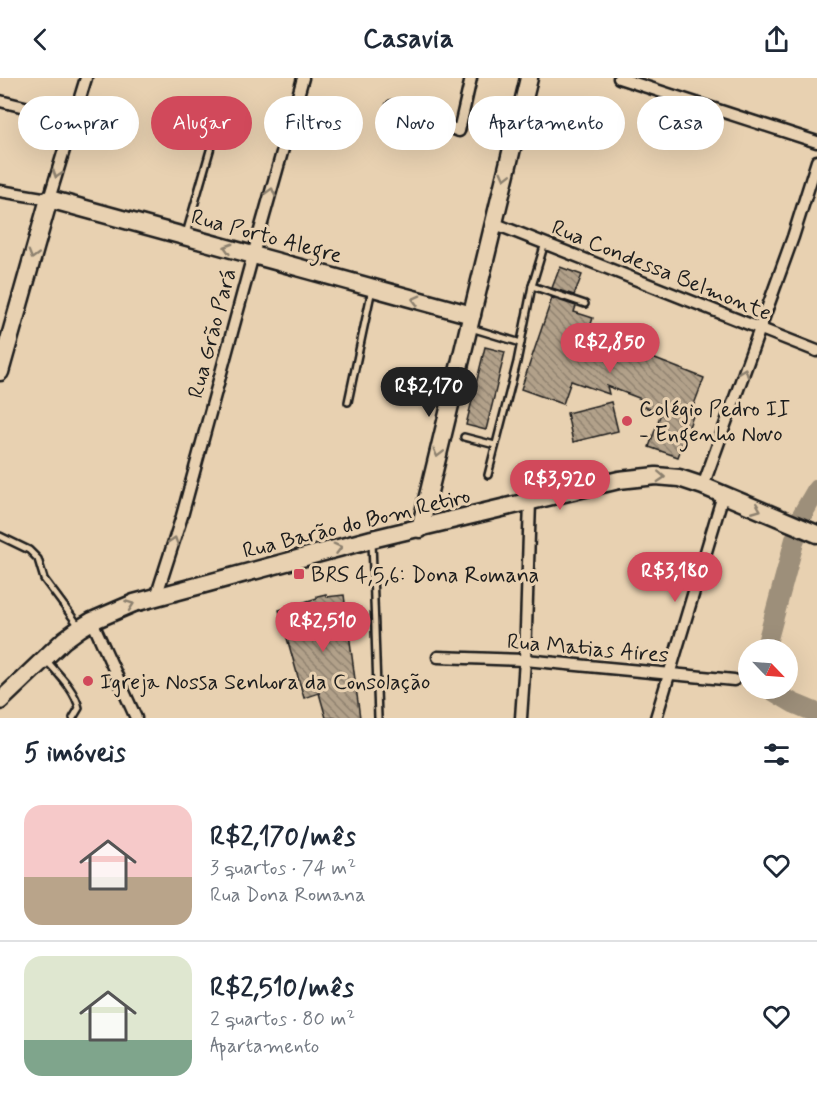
<!DOCTYPE html>
<html lang="pt">
<head>
<meta charset="utf-8">
<style>
  body { margin:0; font-family:Mynerve,sans-serif; background:#f6f6f7; color:#1f2937; height:100vh; display:flex; flex-direction:column; font-size:22px; white-space:nowrap }
  * { box-sizing:border-box; margin:0 }
  p { font-size:20px; color:#747a83 }
  .icon { flex:none; width:33px; height:33px; fill:none; stroke:currentColor; stroke-width:2; stroke-linecap:round; stroke-linejoin:round }
  .map { position:relative; height:640px; overflow:hidden }
  .details { display:flex; flex-direction:column; background:#fff; flex:1 }
  .details>* { flex:none }
  .guide { position:absolute; left:18px; top:18px; width:782px; height:54px; display:flex; gap:12px }
  .needle { width:39px; rotate:115deg }
  .fabs { position:absolute; left:738px; top:561px; display:grid; gap:12px }
  .fabs a { display:grid; place-items:center; width:60px; height:60px; border-radius:50%; background:#fff; box-shadow:0 6px 24px #0002; font-size:30px }
  .price { position:absolute; translate:-50% -51px; padding:0 14px; border-radius:21px; background:#d1495b; color:#fff; font-size:20px; line-height:39px; filter:drop-shadow(0 2px 3px #0008) }
  .price::after { content:''; position:absolute; left:50%; top:36px; width:18px; height:14px; margin-left:-9px; background:inherit; clip-path:polygon(0 0,100% 0,50% 100%) }
  .price.selected { background:#222; color:#fff }
  ul { padding:0; list-style:none }
  li { display:flex; align-items:center; gap:18px; height:150px; padding:0 24px }
  li+li { border-top:2px solid #e0e1e3 }
  li span { display:grid; place-items:center; flex:none; width:168px; height:120px; border-radius:18px; color:#555 }
  li>.icon { margin-inline-start:auto }
  span .icon { width:72px; height:72px; fill:#fffc; stroke-width:1 }
  li b { font-size:26px }
  h2 { display:flex; justify-content:space-between; align-items:center; height:72px; padding:0 24px; font-size:26px }
  .tag { padding:0 21px; border-radius:27px; background:#fff; box-shadow:0 6px 24px #0002; font-size:21px; line-height:54px }
  .tag.selected { background:#d1495b; color:#fff }
  header { display:flex; justify-content:space-between; align-items:center; height:78px; padding:0 24px; background:#fff; font-size:27px; font-weight:700 }
  .map>svg:first-child { display:block }
  .lines { fill:none; stroke-linecap:round; stroke-linejoin:round }
  .river { stroke:#9d8f7a; stroke-width:20 }
  .building { fill:url(#building-back-hatch); stroke:#1c1c1c; stroke-width:1.5 }
  .lane-casing { stroke:#1c1c1c; stroke-width:10 }
  .street-casing { stroke:#1c1c1c; stroke-width:15 }
  .secondary-casing { stroke:#1c1c1c; stroke-width:21 }
  .lane { stroke:#e8d1b1; stroke-width:5 }
  .street { stroke:#e8d1b1; stroke-width:10 }
  .secondary { stroke:#e8d1b1; stroke-width:16 }
  .oneway { stroke:#8c806e }
  .poi-dot { fill:#d1495b; stroke:#e8d1b1; stroke-width:2 }
  .labels { text-anchor:middle; stroke-width:6; stroke-linejoin:round; paint-order:stroke }
  .street-label { font-size:22px; fill:#1c1c1c; stroke:#e8d1b1 }
  .poi-label { font-size:22px; fill:#1c1c1c; stroke:#e8d1b1; text-anchor:start }
</style>
</head>
<body>
<header><svg class="icon" aria-label="back" viewBox="0 0 24 24"><path d="M15 5l-7 7 7 7"/></svg>Casavia<svg class="icon" aria-label="share" viewBox="0 0 24 24"><path d="M12 15V3M7 8l5-5 5 5M5 13v7h14v-7"/></svg></header>
<div class="map">
<svg width="817" height="640" viewBox="0 0 817 640">
  <defs>
    <pattern id="building-back-hatch" width="6" height="6" patternUnits="userSpaceOnUse" patternTransform="scale(1.5)"><rect width="6" height="6" fill="#b2a18a"/><path d="M-1 5l2 2M0 0l6 6M5-1l2 2" fill="none" stroke="#908270"/></pattern>
  </defs>
  <rect width="100%" height="100%" fill="#e8d1b1"/>
  <filter id="ink" filterUnits="userSpaceOnUse"><feTurbulence type="fractalNoise" baseFrequency=".0167" numOctaves="2"/><feDisplacementMap in="SourceGraphic" scale="12" xChannelSelector="R" yChannelSelector="G"/><feConvolveMatrix kernelMatrix="1 2 1 2 8 2 1 2 1" color-interpolation-filters="sRGB"/></filter>
  <g filter="url(#ink)">
    <g class="lines">
      <!-- river -->
      <g class="river">
        <path d="M802,437L817,411"/>
        <path d="M765,572L795,461"/>
        <path d="M768,610L793,625L817,635"/>
      </g>
    </g>
    <!-- building -->
    <g class="building">
      <path d="M560,189L582,197L574,217L552,210Z"/>
      <path d="M552,220L576,228L574,234L593,240L588,255L704,300L690,337L693,338L678,379L649,369L661,335L642,328L644,322L607,308L609,316L571,303L563,326L521,311Z"/>
      <path d="M485,269L505,274L486,352L466,347Z"/>
      <path d="M611,324L618,353L573,364L567,335Z"/>
      <path d="M560,382L572,385L569,403L563,405L555,402Z"/>
      <path d="M326,516V519L344,517L360,640H326L319,615L304,620L279,532L317,520V518Z"/>
    </g>
    <g class="lines">
      <defs>
        <g id="lane">
          <path d="M186,156L223,27"/>
          <path d="M532,208L585,226"/>
          <path d="M471,250L521,265"/>
          <path d="M348,324L372,211"/>
          <path d="M464,359L495,367"/>
          <path d="M488,397L517,284L532,208L545,165"/>
          <path d="M0,458L29,472L38,481L44,501L79,548"/>
          <path d="M372,463L378,640"/>
          <path d="M46,582C58,596 75,612 79,630L73,640"/>
        </g>
        <g id="street">
          <path d="M619,0L817,64"/>
          <path d="M0,23L74,41"/>
          <path d="M392,28L459,53L471,0"/>
          <path d="M0,113L49,121L86,0"/>
          <path d="M493,145L817,273"/>
          <path d="M703,408L793,159L817,83"/>
          <path d="M156,519L182,438L253,177L303,0"/>
          <path d="M92,543L136,640"/>
          <path d="M438,579L525,582L734,602"/>
          <path d="M521,640L525,582L530,423"/>
          <path d="M656,640L723,417"/>
        </g>
        <g id="secondary">
          <path d="M0,294L49,121L472,237"/>
          <path d="M420,451L529,0"/>
          <path d="M0,623L64,562L79,551L92,543L134,525L372,461L619,402L656,398L679,400L703,408L817,456"/>
        </g>
      </defs>
      <!-- lane casing -->
      <use href="#lane" class="lane-casing"/>
      <!-- street casing -->
      <use href="#street" class="street-casing"/>
      <!-- secondary casing -->
      <use href="#secondary" class="secondary-casing"/>
      <!-- lane -->
      <use href="#lane" class="lane"/>
      <!-- street -->
      <use href="#street" class="street"/>
      <!-- secondary -->
      <use href="#secondary" class="secondary"/>
    </g>
    <!-- one-way arrows -->
    <defs><path id="oneway-chevron" d="M-2-3.5L2.5 0L-2 3.5" fill="none" stroke-width="1.6" stroke-linecap="round" stroke-linejoin="round" transform="scale(1.5)"/></defs>
    <g class="oneway">
      <use href="#oneway-chevron" transform="translate(57 96) rotate(108)"/>
      <use href="#oneway-chevron" transform="translate(505 98) rotate(104)"/>
      <use href="#oneway-chevron" transform="translate(271 114) rotate(-74)"/>
      <use href="#oneway-chevron" transform="translate(228 170) rotate(-164)"/>
      <use href="#oneway-chevron" transform="translate(33 177) rotate(106)"/>
      <use href="#oneway-chevron" transform="translate(416 222) rotate(-165)"/>
      <use href="#oneway-chevron" transform="translate(744 294) rotate(-70)"/>
      <use href="#oneway-chevron" transform="translate(438 375) rotate(104)"/>
      <use href="#oneway-chevron" transform="translate(661 399) rotate(3)"/>
      <use href="#oneway-chevron" transform="translate(757 431) rotate(22)"/>
      <use href="#oneway-chevron" transform="translate(174 463) rotate(-72)"/>
      <use href="#oneway-chevron" transform="translate(338 470) rotate(-15)"/>
      <use href="#oneway-chevron" transform="translate(130 527) rotate(-20)"/>
    </g>
  </g>
  <!-- markers -->
  <g class="poi-dot">
    <circle cx="627" cy="343" r="6"/>
    <rect x="293" y="490" width="12" height="12" rx="3"/>
    <circle cx="88" cy="603" r="6"/>
  </g>
  <g class="labels">
    <!-- street labels -->
    <g class="street-label">
      <text transform="translate(267 157) rotate(15)" y="8">Rua Porto Alegre</text>
      <text transform="translate(662 191) rotate(22)" y="8">Rua Condessa Belmonte</text>
      <text transform="translate(211 255) rotate(-75)" y="8">Rua Grão Pará</text>
      <text transform="translate(356 444) rotate(-14)" y="8">Rua Barão do Bom Retiro</text>
      <text transform="translate(588 569) rotate(5)" y="8">Rua Matias Aires</text>
    </g>
    <!-- poi labels -->
    <g class="poi-label">
      <text x="639" y="338">Colégio Pedro II<tspan x="639" dy="25">- Engenho Novo</tspan></text>
      <text x="311" y="504">BRS 4,5,6: Dona Romana</text>
      <text x="100" y="611">Igreja Nossa Senhora da Consolação</text>
    </g>
  </g>
</svg>
<div class="fabs">
<a><svg class="needle" viewBox="-14 -14 28 28"><path d="M0-13l5 13h-10z" fill="#e53935"/><path d="M0 13l5-13h-10z" fill="#747a83"/></svg></a>
</div>
<b class="price" style="left:610px;top:296px">R$2,850</b>
<b class="price selected" style="left:429px;top:340px">R$2,170</b>
<b class="price" style="left:560px;top:433px">R$3,920</b>
<b class="price" style="left:675px;top:525px">R$3,180</b>
<b class="price" style="left:323px;top:575px">R$2,510</b>
<div class="guide">
<a class="tag">Comprar</a>
<a class="tag selected">Alugar</a>
<a class="tag">Filtros</a>
<a class="tag">Novo</a>
<a class="tag">Apartamento</a>
<a class="tag">Casa</a>
</div>
</div>
<section class="details">
<h2>5 imóveis<svg class="icon" aria-label="filters" viewBox="0 0 24 24"><path d="M4 7h16M4 17h16"/><circle cx="9" cy="7" r="2"/><circle cx="15" cy="17" r="2"/></svg></h2>
<ul>
<li><span style="background:linear-gradient(#f6c9c9 60%,#b9a48a 0)"><svg class="icon" aria-label="home" viewBox="0 0 24 24"><path d="M3 11l9-7 9 7M6 9v11h12V9"/></svg></span><div><b>R$2,170/mês</b><p>3 quartos · 74 m²</p><p>Rua Dona Romana</p></div><svg class="icon" aria-label="heart" viewBox="0 0 24 24"><path d="M12 20l-8-8c-3-5 5-10 8-4 3-6 11-1 8 4z"/></svg></li>
<li><span style="background:linear-gradient(#dfe7d0 70%,#7fa58c 0)"><svg class="icon" aria-label="home" viewBox="0 0 24 24"><path d="M3 11l9-7 9 7M6 9v11h12V9"/></svg></span><div><b>R$2,510/mês</b><p>2 quartos · 80 m²</p><p>Apartamento</p></div><svg class="icon" aria-label="heart" viewBox="0 0 24 24"><path d="M12 20l-8-8c-3-5 5-10 8-4 3-6 11-1 8 4z"/></svg></li>
</ul>
</section>
</body>
</html>
